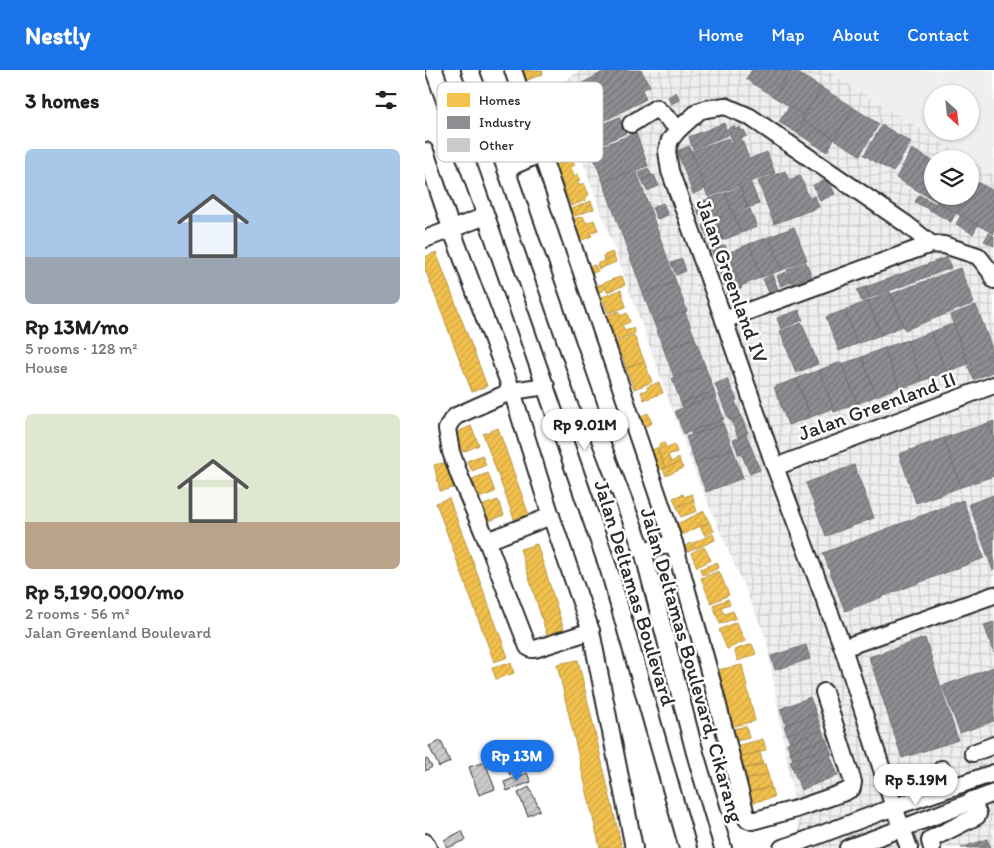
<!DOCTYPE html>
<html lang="en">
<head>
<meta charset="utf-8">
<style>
  body { margin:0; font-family:Itim,sans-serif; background:#f2f2f2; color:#202124; height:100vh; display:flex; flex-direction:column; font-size:19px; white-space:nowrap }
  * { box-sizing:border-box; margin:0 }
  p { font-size:16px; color:#757577 }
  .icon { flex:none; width:28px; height:28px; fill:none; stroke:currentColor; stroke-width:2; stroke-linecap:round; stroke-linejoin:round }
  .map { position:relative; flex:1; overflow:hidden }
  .sheet { display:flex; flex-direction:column; background:#fff; width:425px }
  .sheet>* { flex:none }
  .needle { width:32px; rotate:153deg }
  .buttons { position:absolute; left:499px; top:15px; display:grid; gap:10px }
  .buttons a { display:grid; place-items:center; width:55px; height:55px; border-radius:50%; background:#fff; box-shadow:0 1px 4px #0004; font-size:25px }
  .price { position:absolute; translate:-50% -42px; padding:0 11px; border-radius:18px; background:#fff; color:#222; font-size:16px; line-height:32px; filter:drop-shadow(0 1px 2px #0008) }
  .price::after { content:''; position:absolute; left:50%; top:30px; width:15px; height:11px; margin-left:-8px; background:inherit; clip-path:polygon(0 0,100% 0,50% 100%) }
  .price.active { background:#1a73e8; color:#fff }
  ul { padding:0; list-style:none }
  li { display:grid; align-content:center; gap:10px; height:265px; padding:0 25px }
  li span { display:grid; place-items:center; height:155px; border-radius:8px; color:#555 }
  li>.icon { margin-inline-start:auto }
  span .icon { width:90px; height:90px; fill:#fffc; stroke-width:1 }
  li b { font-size:21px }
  h2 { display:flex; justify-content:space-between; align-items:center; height:60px; padding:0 25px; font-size:21px }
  header { display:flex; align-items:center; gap:30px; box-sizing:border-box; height:70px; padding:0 25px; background:#1a73e8; color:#fff }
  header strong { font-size:24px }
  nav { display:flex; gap:28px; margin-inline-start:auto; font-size:18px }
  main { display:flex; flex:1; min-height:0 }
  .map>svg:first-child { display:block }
  .built { fill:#efefef; fill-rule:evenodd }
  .industrial { fill:url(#industrial-grid) }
  .homes { fill:url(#homes-hatch); stroke:#b69444 }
  .industry { fill:url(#industry-hatch); stroke:#707073 }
  .building { fill:url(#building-hatch); stroke:#2b2b2b }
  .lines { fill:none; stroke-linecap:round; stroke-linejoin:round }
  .minor-casing { stroke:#2b2b2b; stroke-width:20 }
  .minor { stroke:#fff; stroke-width:16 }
  .labels { text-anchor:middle; stroke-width:5; stroke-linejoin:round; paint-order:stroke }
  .street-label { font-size:21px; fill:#2b2b2b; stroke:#fff }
  .key { fill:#fff; stroke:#bfbfbf; stroke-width:1 }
  .key-label { font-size:14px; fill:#2b2b2b }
</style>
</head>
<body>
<header>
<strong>Nestly</strong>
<nav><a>Home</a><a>Map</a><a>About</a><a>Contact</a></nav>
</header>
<main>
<section class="sheet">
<h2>3 homes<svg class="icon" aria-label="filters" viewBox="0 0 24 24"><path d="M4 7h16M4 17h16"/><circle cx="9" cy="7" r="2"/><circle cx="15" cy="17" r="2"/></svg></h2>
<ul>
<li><span style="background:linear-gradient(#a9c7e8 70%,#9aa5b1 0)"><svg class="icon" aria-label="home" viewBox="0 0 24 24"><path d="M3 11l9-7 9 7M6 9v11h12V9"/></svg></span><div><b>Rp 13M/mo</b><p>5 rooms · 128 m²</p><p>House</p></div></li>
<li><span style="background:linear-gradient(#dfe7d0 70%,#b9a48a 0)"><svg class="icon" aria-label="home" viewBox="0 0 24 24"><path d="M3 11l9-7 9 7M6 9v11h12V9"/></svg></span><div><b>Rp 5,190,000/mo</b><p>2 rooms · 56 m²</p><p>Jalan Greenland Boulevard</p></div></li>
</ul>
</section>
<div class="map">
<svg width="569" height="778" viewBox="0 0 569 778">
  <defs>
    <pattern id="industrial-grid" width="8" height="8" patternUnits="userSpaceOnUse" patternTransform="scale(1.25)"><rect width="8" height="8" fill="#efefef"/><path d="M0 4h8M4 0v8" fill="none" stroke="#cdcdcd"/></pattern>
    <pattern id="homes-hatch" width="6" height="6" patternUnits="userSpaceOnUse" patternTransform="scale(1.25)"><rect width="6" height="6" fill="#f2c14e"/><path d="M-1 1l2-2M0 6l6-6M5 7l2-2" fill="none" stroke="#d0a644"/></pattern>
    <pattern id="industry-hatch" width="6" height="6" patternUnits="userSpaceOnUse" patternTransform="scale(1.25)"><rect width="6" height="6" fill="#8d8d92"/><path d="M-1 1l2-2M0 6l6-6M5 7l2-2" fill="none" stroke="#737377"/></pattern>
    <pattern id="building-hatch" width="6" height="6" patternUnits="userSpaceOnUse" patternTransform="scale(1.25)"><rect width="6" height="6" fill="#cbcbcb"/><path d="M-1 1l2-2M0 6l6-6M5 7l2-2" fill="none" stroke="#aeaeae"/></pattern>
  </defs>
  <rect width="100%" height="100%" fill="#fff"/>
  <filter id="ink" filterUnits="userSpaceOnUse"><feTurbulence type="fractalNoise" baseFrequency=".02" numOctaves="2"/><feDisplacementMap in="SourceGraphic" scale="10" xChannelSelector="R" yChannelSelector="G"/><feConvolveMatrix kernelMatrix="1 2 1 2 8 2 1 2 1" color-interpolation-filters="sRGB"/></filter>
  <g filter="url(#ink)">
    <!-- built -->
    <path class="built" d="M401,0H569V105L545,90V89H543ZM508,24H545V61H508Z"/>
    <!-- industrial -->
    <path class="industrial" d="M155,0H401L543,89H508V126H545V90L569,105V778H377L341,568L271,405L131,17Z"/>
    <!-- homes -->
    <g class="homes">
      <path d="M93,0L111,1L117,0L118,4L97,12Z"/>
      <path d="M147,89L150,95L146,97L149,106L153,104L155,110L152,111L154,115L159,113L164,125L160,127L161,130L146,136L130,95Z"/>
      <path d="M166,131L169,139L147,147L144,140Z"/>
      <path d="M158,146L161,153L169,150L173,160L165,163L167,166L152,172L144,151Z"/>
      <path d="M11,182L62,316L47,322L0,199V187Z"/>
      <path d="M187,182L189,186L179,191L178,186Z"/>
      <path d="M189,186L191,192L174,199L172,194Z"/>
      <path d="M170,195L173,201L165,204L163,197Z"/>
      <path d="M197,206L200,215L182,222L178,213Z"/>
      <path d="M177,214L179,220L172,223L169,216Z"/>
      <path d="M196,220L201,237L183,243L177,227Z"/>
      <path d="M194,241L195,246L202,243L205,252L197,255L200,261L208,258L210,263L189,271L180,246Z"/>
      <path d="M209,265L219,291L201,298L197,286L193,287L190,280L194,278L191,272Z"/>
      <path d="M219,291L227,312L209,319L201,298Z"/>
      <path d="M234,312L238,323L219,330L216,322L223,319L222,317Z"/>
      <path d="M223,343L227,353L219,357L214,347Z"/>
      <path d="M46,356L54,375L38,382L30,363Z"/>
      <path d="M73,358L105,448L91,454L58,364Z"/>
      <path d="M239,372L241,378L249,374L252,382L243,385L246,392L254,388L255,392L240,398L232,378L234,377V374Z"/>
      <path d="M232,378L240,398L232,401L224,381Z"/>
      <path d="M57,385L61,395L47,401L42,391Z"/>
      <path d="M27,391L33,417L15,421L9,395Z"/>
      <path d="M255,392L258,398L241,406L238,399Z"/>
      <path d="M63,403L70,422L54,428L47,409Z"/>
      <path d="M258,424L259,427L267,424L269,430L252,437L248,428Z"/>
      <path d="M24,428L83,587L69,592L11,433Z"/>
      <path d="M73,430L79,445L62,452L56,436Z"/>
      <path d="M268,430L272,441L256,447L252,437Z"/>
      <path d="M279,441L284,452L257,465L252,454Z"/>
      <path d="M284,452L289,461L280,466L275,456Z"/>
      <path d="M288,464L290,470L270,479L268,473Z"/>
      <path d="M266,473L269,479L263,482L260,476Z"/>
      <path d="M112,474L140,563L123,568L95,479Z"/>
      <path d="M279,477L286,490L272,497L266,483Z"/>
      <path d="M292,492L294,498L277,505L275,499Z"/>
      <path d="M294,501L304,525L286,533L276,508Z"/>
      <path d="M303,529L305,534L296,537L299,544L308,541L311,548L295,554L288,535Z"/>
      <path d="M311,552L320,571L302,579L294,560Z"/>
      <path d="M327,574L331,584L313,591L309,580Z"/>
      <path d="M153,590L197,778H175L132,594Z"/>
      <path d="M86,593L89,603L71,609L67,598Z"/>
      <path d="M317,595L330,651L305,657L292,600Z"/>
      <path d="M321,656L324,668L307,672L304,660Z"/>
      <path d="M338,669L341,680L314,687L311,676Z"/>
      <path d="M335,682L338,694L317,699L314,687Z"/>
      <path d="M340,694L343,704L320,710L317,699Z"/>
      <path d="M343,704L346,717L323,722L320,710Z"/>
      <path d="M346,717L349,727L326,733L323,722Z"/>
    </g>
    <!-- industry -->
    <g class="industry">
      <path d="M182,0H216L225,16L217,20L221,29L164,59L144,20Z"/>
      <path d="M327,0H366L349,27L321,9Z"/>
      <path d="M366,0H368L397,18L379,45L349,27Z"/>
      <path d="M397,18L429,38L409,69L377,49Z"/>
      <path d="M251,22L255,30L246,34L243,27Z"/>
      <path d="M364,36L379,45L377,49L379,51L372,63L354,52Z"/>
      <path d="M429,38L454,54L435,85L409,69Z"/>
      <path d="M194,47L201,63L177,74L170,58Z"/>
      <path d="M379,51L391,58L383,70L372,63Z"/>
      <path d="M299,53L303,65L268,79L264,67Z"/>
      <path d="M457,55L472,64L454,94L439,85Z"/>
      <path d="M309,56L311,59L315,57L317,61L319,60L322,66L308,72L302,59Z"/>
      <path d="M391,58L409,69L402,82L383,70Z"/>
      <path d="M211,63L223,96L178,112L166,80Z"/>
      <path d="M472,64L486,72L468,102L454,94Z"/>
      <path d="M303,68L305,74L317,70L324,89L342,82L350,103L283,127L266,81Z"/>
      <path d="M264,76L280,119L268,124L252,81Z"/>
      <path d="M487,79L508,91V117L502,126L471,108Z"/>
      <path d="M223,98L227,106L217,110L214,102Z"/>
      <path d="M211,100L251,212L218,223L178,112Z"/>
      <path d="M360,101L364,110L375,105L384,128L390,126L394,137L349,154L333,111Z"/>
      <path d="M229,105L234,116L222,121L217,110Z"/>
      <path d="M403,109L410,124L395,131L388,115Z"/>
      <path d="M550,111L569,121V164L531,143L541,126H545V119Z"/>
      <path d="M326,113L334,134L323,138L315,117Z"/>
      <path d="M315,117L323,138L308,144L300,123Z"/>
      <path d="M508,117V126H541L531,143L502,126Z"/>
      <path d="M300,123L308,144L291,150L283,129Z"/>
      <path d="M494,125L511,134L507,141L490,132Z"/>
      <path d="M283,129L287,140L274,145L270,134Z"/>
      <path d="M512,132L531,143L526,152L507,141Z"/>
      <path d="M238,133L243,145L232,149L227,138Z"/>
      <path d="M325,139L332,157L316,163L309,145Z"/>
      <path d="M309,145L316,163L298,170L292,151Z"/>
      <path d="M536,145L553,155L548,164L531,154Z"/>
      <path d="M292,151L298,170L285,175L278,156Z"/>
      <path d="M369,157L382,190L357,200L344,167Z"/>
      <path d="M564,163L569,166V176L559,171Z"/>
      <path d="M344,167L357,200L337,207L324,174Z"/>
      <path d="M324,174L337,207L316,216L303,183Z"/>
      <path d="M300,175L317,218L303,224L286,180Z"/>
      <path d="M522,187L526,198L445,228L441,217Z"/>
      <path d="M257,189L261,201L251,205L246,193Z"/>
      <path d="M381,192L387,207L368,215L362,200Z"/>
      <path d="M535,198L549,233L480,260L466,224Z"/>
      <path d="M361,202L366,212L356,216L352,206Z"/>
      <path d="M347,205L353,219L344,223L338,209Z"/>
      <path d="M251,212L262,241L229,253L218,223Z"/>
      <path d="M441,217L445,228L437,232L432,220Z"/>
      <path d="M465,222L478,256L456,265L443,231Z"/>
      <path d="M443,231L456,265L432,274L420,240Z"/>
      <path d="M551,235L569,284L543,294L525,245Z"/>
      <path d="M374,240L378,250L356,259L352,248Z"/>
      <path d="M420,240L432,274L414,281L401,247Z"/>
      <path d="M260,242L270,268L239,280L229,253Z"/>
      <path d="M377,253L393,294L371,303L355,261Z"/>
      <path d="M528,254L543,294L521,302L506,262Z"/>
      <path d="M506,262L521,302L497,311L482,271Z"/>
      <path d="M270,268L280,296L249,307L239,280Z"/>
      <path d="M482,270L497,311L475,319L459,278Z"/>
      <path d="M459,278L474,317L451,326L437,287Z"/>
      <path d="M568,285L569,288V301L549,310L543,296Z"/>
      <path d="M437,287L451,326L432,334L417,294Z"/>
      <path d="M416,292L432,334L409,342L394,300Z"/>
      <path d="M280,296L289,321L256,333L247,308Z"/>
      <path d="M394,300L408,338L386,347L371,309Z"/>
      <path d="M302,309L312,330L310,331L316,346L304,350L290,314Z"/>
      <path d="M371,309L386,347L363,355L349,317Z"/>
      <path d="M289,321L290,326L258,338L256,333Z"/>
      <path d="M290,326L299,349L259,364L250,341Z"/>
      <path d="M316,346L323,363L313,367L306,350Z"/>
      <path d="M297,350L298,354L267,365L266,361Z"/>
      <path d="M569,351V369L563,353Z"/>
      <path d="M563,353L569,369V406L536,417L519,368Z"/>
      <path d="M298,354L308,379L270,393L261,367Z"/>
      <path d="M321,364L325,374L312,380L308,370Z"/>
      <path d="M519,368L536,417L491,433L474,384Z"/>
      <path d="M325,374L335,400L325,404L316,383L313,384L312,380Z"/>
      <path d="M308,379L318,408L281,422L270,393Z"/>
      <path d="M429,395L449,448L401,466L381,413Z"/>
      <path d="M569,425V481L562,484L544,434Z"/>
      <path d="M538,430L559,488L420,541L398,483Z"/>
      <path d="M569,481V500L568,501L562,484Z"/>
      <path d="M569,552V583L559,555Z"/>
      <path d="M500,568L533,670L477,688L444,587Z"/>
      <path d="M381,575L385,589L350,600L346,586Z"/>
      <path d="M569,597V651L535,663L517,616Z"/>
      <path d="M385,627L391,643L361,655L355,639Z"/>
      <path d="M391,643L394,652L362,665L359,656Z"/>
      <path d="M394,652L397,660L365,672L362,665Z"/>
      <path d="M397,660L401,669L365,682L362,673Z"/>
      <path d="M401,669L404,677L368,690L365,682Z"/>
      <path d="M404,677L407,684L368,699L365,691Z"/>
      <path d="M405,685L413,705L376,720L368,699Z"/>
      <path d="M562,769L566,778H536Z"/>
    </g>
    <!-- building -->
    <g class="building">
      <path d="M16,671L25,692L14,697L4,676Z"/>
      <path d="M89,678L98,700L85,705L76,684Z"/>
      <path d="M2,689L7,697L0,701V690Z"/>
      <path d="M60,692L70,719L54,725L44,697Z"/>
      <path d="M102,703L106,712L82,721L79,712Z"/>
      <path d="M104,717L115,740L103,746L93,723Z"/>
      <path d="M37,761L41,770L22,778L19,770Z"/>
    </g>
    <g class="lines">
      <defs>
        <g id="minor">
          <path d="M9,0L61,146L184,500L263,778"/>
          <path d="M45,0L81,99L176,372L218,481L270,683L298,778"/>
          <path d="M88,0L249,473L288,616L322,749L327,751L371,739L420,722L427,718L428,712L399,622"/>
          <path d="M206,54L231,38L254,59"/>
          <path d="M0,81L26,158L87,321L125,443L166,561L209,778"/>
          <path d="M81,99L117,83"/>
          <path d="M0,169L61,146"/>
          <path d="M299,250L506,174"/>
          <path d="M121,316L87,321L31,346L26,351L22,359L26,382L35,407L62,471L103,577L107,579H110L166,561"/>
          <path d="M350,397L569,315"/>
          <path d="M62,471L126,446"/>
          <path d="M218,481L249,473"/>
          <path d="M418,578L569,525"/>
          <path d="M548,683L569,675"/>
          <path d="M517,699L527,717"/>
          <path d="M0,772L3,778"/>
          <path d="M357,778L381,770L469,737L569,703"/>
          <path d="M423,778L478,758L569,723"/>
          <path d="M484,778L469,737L418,578L350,397L299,250L245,101L242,81L245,70L254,59L274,41L281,39L300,36L325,47L481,154L506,174L519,175L553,186L565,201L569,210"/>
          <path d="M507,778L505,771L506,769L552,746L553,744L547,730"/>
        </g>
      </defs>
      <!-- minor casing -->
      <use href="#minor" class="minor-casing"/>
      <!-- minor -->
      <use href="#minor" class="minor"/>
    </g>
  </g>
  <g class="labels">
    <!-- street labels -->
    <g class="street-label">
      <text transform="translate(307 211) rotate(70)" y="7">Jalan Greenland IV</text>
      <text transform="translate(452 336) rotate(-20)" y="7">Jalan Greenland II</text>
      <text transform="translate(210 523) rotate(73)" y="7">Jalan Deltamas Boulevard</text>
      <text transform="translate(267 595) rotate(74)" y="7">Jalan Deltamas Boulevard, Cikarang</text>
    </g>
  </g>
  <!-- legend -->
  <rect x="12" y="12" width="166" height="80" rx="8" class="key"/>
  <rect x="22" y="23" width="23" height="14" fill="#f2c14e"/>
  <rect x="22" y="46" width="23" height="13" fill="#8d8d92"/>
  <rect x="22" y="68" width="23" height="14" fill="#cbcbcb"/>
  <g class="key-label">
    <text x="54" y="35">Homes</text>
    <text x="54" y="57">Industry</text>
    <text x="54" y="80">Other</text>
  </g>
</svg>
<div class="buttons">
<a><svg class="needle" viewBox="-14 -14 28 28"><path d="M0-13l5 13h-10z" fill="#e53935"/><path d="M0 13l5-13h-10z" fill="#757577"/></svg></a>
<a><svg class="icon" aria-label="layers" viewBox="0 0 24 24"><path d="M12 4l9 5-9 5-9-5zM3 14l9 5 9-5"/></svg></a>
</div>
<b class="price" style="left:160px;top:381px">Rp 9.01M</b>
<b class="price active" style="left:92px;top:712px">Rp 13M</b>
<b class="price" style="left:491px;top:736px">Rp 5.19M</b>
</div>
</main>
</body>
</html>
